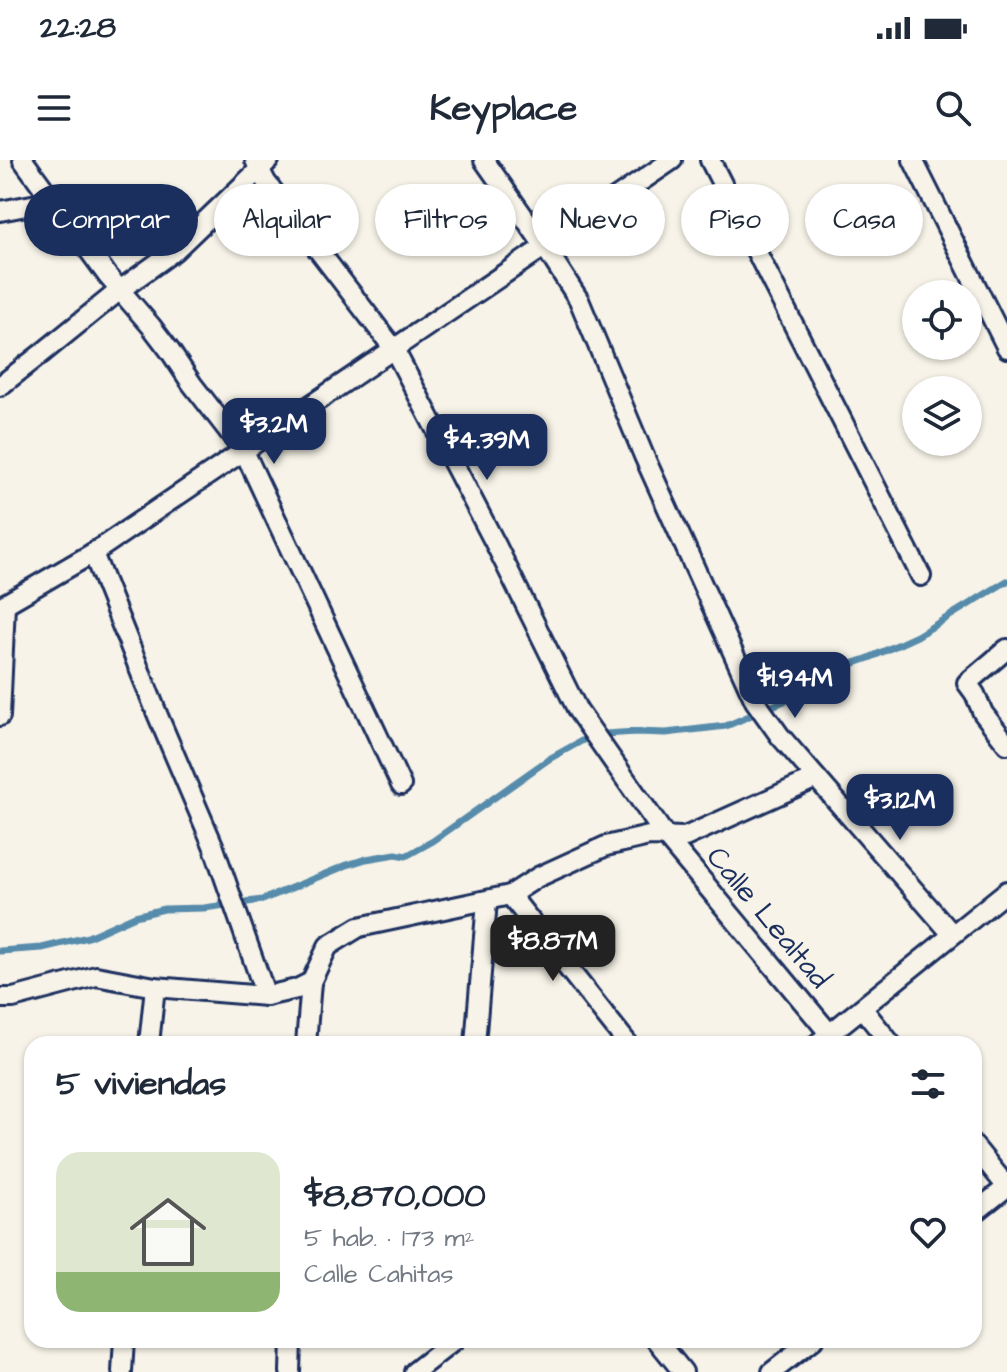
<!DOCTYPE html>
<html lang="es">
<head>
<meta charset="utf-8">
<style>
  body { margin:0; font-family:"Architects Daughter",sans-serif; background:#f2f2f3; color:#1f2937; height:100vh; display:flex; flex-direction:column; font-size:30px; white-space:nowrap }
  * { box-sizing:border-box; margin:0 }
  p { font-size:26px; color:#747a83 }
  .icon { flex:none; width:44px; height:44px; fill:none; stroke:currentColor; stroke-width:2; stroke-linecap:round; stroke-linejoin:round }
  .map { position:relative; flex:1; overflow:hidden }
  .details { position:absolute; left:24px; top:876px; width:958px; height:312px; display:flex; flex-direction:column; background:#fff; border-radius:24px; box-shadow:0 2px 6px #0004 }
  .details>* { flex:none }
  .banner { position:absolute; left:24px; top:24px; width:960px; height:72px; display:flex; gap:16px }
  .controls { position:absolute; left:902px; top:120px; display:grid; gap:16px }
  .controls a { display:grid; place-items:center; width:80px; height:80px; border-radius:50%; background:#fff; box-shadow:0 2px 6px #0004; font-size:40px }
  .price { position:absolute; translate:-50% -68px; padding:0 18px; border-radius:16px; background:#1b2f5e; color:#fff; font-size:26px; line-height:52px; filter:drop-shadow(0 2px 4px #0008) }
  .price::after { content:''; position:absolute; left:50%; top:48px; width:24px; height:18px; margin-left:-12px; background:inherit; clip-path:polygon(0 0,100% 0,50% 100%) }
  .price.active { background:#222; color:#fff }
  ul { padding:0; list-style:none }
  li { display:flex; align-items:center; gap:24px; height:200px; padding:0 32px }
  li span { display:grid; place-items:center; flex:none; width:224px; height:160px; border-radius:24px; color:#555 }
  li>.icon { margin-inline-start:auto }
  span .icon { width:96px; height:96px; fill:#fffc; stroke-width:1 }
  li b { font-size:34px }
  h2 { display:flex; justify-content:space-between; align-items:center; height:96px; padding:0 32px; font-size:34px }
  .tag { padding:0 28px; border-radius:36px; background:#fff; box-shadow:0 2px 6px #0004; font-size:28px; line-height:72px }
  .tag.active { background:#1b2f5e; color:#fff }
  .status { display:flex; justify-content:space-between; align-items:center; height:56px; padding:0 40px; background:#fff; direction:ltr }
  .status svg { height:22px; fill:currentColor }
  header { display:flex; justify-content:space-between; align-items:center; height:104px; padding:0 32px; background:#fff; font-size:36px; font-weight:700 }
  .map>svg:first-child { display:block }
  .lines { fill:none; stroke-linecap:round; stroke-linejoin:round }
  .stream { stroke:#568bab; stroke-width:7 }
  .minor-casing { stroke:#1b2f5e; stroke-width:24 }
  .minor { stroke:#f7f3e8; stroke-width:18 }
  .labels { text-anchor:middle; stroke-width:8; stroke-linejoin:round; paint-order:stroke }
  .street-label { font-size:30px; fill:#1b2f5e; stroke:#f7f3e8 }
</style>
</head>
<body>
<div class="status"><b>22:28</b><svg viewBox="0 0 49 12"><path d="M0 12V9h3v3zM5 12V6h3v6zM10 12V3h3v9zM15 12V0h3v12zM26 1h20v11H26zM47 4h2v5h-2z"/></svg></div>
<header><svg class="icon" aria-label="menu" viewBox="0 0 24 24"><path d="M4 6h16M4 12h16M4 18h16"/></svg>Keyplace<svg class="icon" aria-label="search" viewBox="0 0 24 24"><circle cx="10" cy="10" r="6"/><path d="M15 15l6 6"/></svg></header>
<div class="map">
<svg width="1007" height="1212" viewBox="0 0 1007 1212">
  <rect width="100%" height="100%" fill="#f7f3e8"/>
  <filter id="ink" filterUnits="userSpaceOnUse"><feTurbulence type="fractalNoise" baseFrequency=".0125" numOctaves="2"/><feDisplacementMap in="SourceGraphic" scale="16" xChannelSelector="R" yChannelSelector="G"/><feConvolveMatrix kernelMatrix="1 2 1 2 8 2 1 2 1" color-interpolation-filters="sRGB"/></filter>
  <g filter="url(#ink)">
    <g class="lines">
      <!-- stream -->
      <path class="stream" d="M0,791L42,788L88,777L135,756L164,749L204,748L262,740L347,705L366,699L396,694L406,696L433,681L549,599L585,579L605,574L636,572L666,573L726,566L791,538L819,524L846,506L869,498L917,476L1007,421"/>
      <defs>
        <g id="minor">
          <path d="M23,0L107,115L151,166L170,191L192,224L244,291L401,625"/>
          <path d="M255,0L266,22L394,189L496,385L578,551L666,677L829,873"/>
          <path d="M484,0L545,87L579,140L644,296L755,541L780,576L952,774"/>
          <path d="M710,0L921,416"/>
          <path d="M913,0L1007,188"/>
          <path d="M0,51L37,44H54"/>
          <path d="M0,226L41,194L120,130L174,91L269,0"/>
          <path d="M93,393L158,556L213,685L266,836"/>
          <path d="M0,447L93,393L672,0"/>
          <path d="M1007,489L967,523L975,534L983,553L1007,584"/>
          <path d="M0,556L5,444"/>
          <path d="M510,735L628,884"/>
          <path d="M0,838H13L96,816L155,827L266,836L297,829L311,822L328,786L359,767L510,735L538,717L606,686L649,676L685,677L816,618"/>
          <path d="M862,848L891,884"/>
          <path d="M149,884L155,827"/>
          <path d="M306,884L311,822"/>
          <path d="M475,884L487,741"/>
          <path d="M817,884L1007,731"/>
          <path d="M974,986L1007,1027"/>
          <path d="M974,1053L1007,1027"/>
          <path d="M657,1180L683,1212"/>
          <path d="M122,1212L124,1180"/>
          <path d="M290,1212L291,1180"/>
          <path d="M414,1212L455,1180"/>
          <path d="M772,1212L813,1180"/>
        </g>
      </defs>
      <!-- minor casing -->
      <use href="#minor" class="minor-casing"/>
      <!-- minor -->
      <use href="#minor" class="minor"/>
    </g>
  </g>
  <g class="labels">
    <!-- street labels -->
    <g class="street-label">
      <text transform="translate(769 757) rotate(50)" y="10">Calle Lealtad</text>
    </g>
  </g>
</svg>
<div class="controls">
<a><svg class="icon" aria-label="locate" viewBox="0 0 24 24"><circle cx="12" cy="12" r="6"/><path d="M12 2v4M12 18v4M2 12h4M18 12h4"/></svg></a>
<a><svg class="icon" aria-label="layers" viewBox="0 0 24 24"><path d="M12 4l9 5-9 5-9-5zM3 14l9 5 9-5"/></svg></a>
</div>
<b class="price" style="left:274px;top:306px">$3.2M</b>
<b class="price" style="left:487px;top:322px">$4.39M</b>
<b class="price" style="left:795px;top:560px">$1.94M</b>
<b class="price" style="left:900px;top:682px">$3.12M</b>
<b class="price active" style="left:553px;top:823px">$8.87M</b>
<div class="banner">
<a class="tag active">Comprar</a>
<a class="tag">Alquilar</a>
<a class="tag">Filtros</a>
<a class="tag">Nuevo</a>
<a class="tag">Piso</a>
<a class="tag">Casa</a>
</div>
<section class="details">
<h2>5 viviendas<svg class="icon" aria-label="filters" viewBox="0 0 24 24"><path d="M4 7h16M4 17h16"/><circle cx="9" cy="7" r="2"/><circle cx="15" cy="17" r="2"/></svg></h2>
<ul>
<li><span style="background:linear-gradient(#dfe7d0 75%,#8fb573 0)"><svg class="icon" aria-label="home" viewBox="0 0 24 24"><path d="M3 11l9-7 9 7M6 9v11h12V9"/></svg></span><div><b>$8,870,000</b><p>5 hab. · 173 m²</p><p>Calle Cahitas</p></div><svg class="icon" aria-label="heart" viewBox="0 0 24 24"><path d="M12 20l-8-8c-3-5 5-10 8-4 3-6 11-1 8 4z"/></svg></li>
</ul>
</section>
</div>
</body>
</html>
